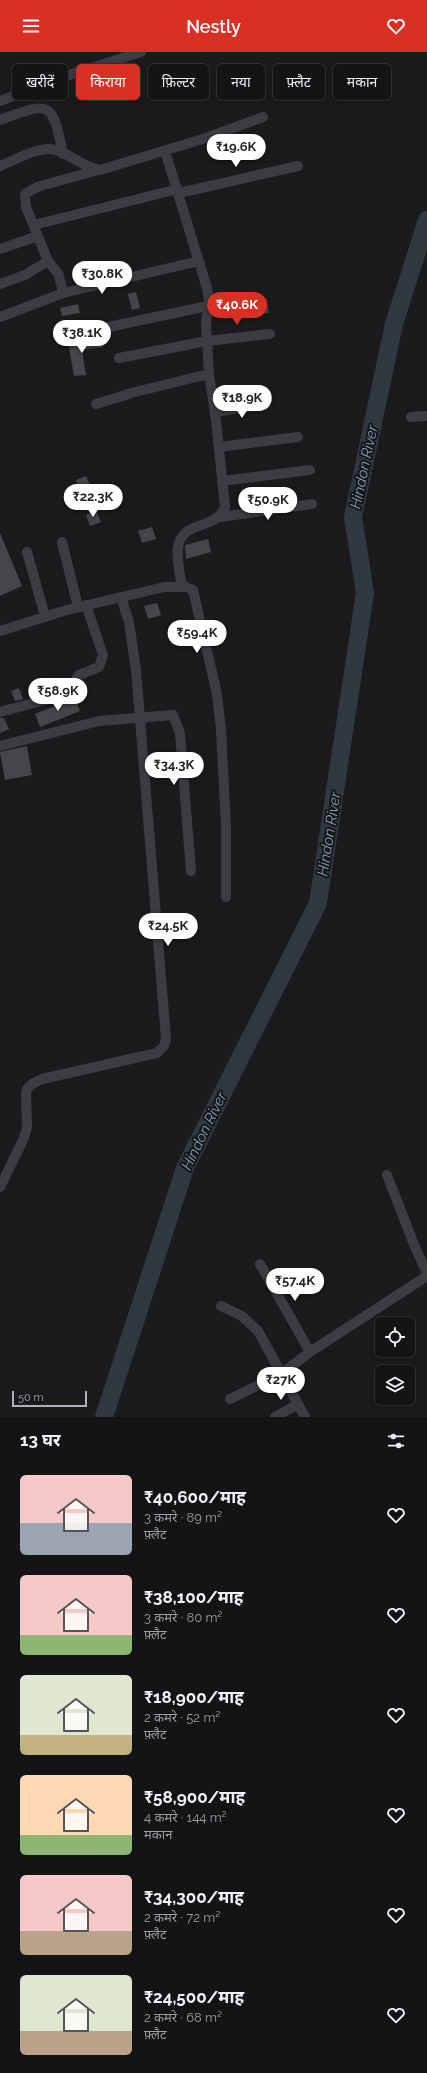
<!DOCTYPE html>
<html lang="hi">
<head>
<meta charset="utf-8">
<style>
  body { margin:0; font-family:Raleway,"Noto Sans Devanagari",sans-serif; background:#212123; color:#f1f3f6; height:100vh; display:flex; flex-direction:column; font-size:15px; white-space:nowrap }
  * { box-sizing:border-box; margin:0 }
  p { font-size:13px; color:#9d9ea1 }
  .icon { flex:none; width:22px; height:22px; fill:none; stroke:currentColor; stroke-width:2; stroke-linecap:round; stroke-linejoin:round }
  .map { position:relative; height:1365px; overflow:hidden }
  .details { display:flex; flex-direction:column; background:#141416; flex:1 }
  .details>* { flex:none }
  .top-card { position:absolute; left:12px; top:12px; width:403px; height:36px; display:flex; gap:8px }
  .controls { position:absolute; left:375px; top:1265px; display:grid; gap:8px }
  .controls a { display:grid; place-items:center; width:40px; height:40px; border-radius:6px; background:#141416; box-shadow:0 2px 6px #0003,0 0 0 1px #333335; font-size:20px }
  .scale { position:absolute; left:12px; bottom:10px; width:75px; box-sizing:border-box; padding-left:4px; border:2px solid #adb1bd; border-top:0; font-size:11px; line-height:14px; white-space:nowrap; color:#adb1bd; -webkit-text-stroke:3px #161618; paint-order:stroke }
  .price { position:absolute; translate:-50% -34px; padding:0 9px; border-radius:14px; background:#fff; color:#222; font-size:13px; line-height:26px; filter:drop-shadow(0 1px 2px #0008) }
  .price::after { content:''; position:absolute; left:50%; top:24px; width:12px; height:9px; margin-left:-6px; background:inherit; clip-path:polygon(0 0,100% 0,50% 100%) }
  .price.active { background:#d93025; color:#fff }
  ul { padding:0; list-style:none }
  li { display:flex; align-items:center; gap:12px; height:100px; padding:0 20px }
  li span { display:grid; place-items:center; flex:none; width:112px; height:80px; border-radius:6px; color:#555 }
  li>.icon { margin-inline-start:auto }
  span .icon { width:48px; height:48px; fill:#fffc; stroke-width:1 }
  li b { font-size:17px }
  h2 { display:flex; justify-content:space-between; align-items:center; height:48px; padding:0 20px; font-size:17px }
  .tag { padding:0 14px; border-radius:6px; background:#141416; box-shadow:0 2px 6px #0003,0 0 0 1px #333335; font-size:14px; line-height:36px }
  .tag.active { background:#d93025; color:#fff }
  header { display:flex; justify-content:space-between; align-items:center; height:52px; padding:0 20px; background:#d93025; color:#fff; font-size:18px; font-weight:600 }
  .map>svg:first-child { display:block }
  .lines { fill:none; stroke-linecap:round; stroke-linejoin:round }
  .river { stroke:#303942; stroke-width:18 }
  .building { fill:#45464a }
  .street { stroke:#3c3c43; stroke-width:10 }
  .labels { text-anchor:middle; stroke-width:4; stroke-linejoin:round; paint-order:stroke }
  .water-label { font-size:15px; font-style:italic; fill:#839db9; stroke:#161618 }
</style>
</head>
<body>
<header><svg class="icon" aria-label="menu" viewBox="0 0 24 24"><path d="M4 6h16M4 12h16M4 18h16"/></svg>Nestly<svg class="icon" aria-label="heart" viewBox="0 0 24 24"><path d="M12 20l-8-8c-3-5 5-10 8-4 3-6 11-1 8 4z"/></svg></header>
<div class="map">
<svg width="427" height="1365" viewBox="0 0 427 1365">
  <rect width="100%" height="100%" fill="#1b1b1d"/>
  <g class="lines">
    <!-- river -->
    <path class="river" d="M104,1365L185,1116L318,851L365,541L353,465L394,272L427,168"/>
  </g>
  <!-- building -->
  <g class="building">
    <path d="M136,240L140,256L132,258L128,242Z"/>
    <path d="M267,247L269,261L224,267L222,254Z"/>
    <path d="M78,252L80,261L62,264L60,256Z"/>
    <path d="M103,287L104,295L82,298L86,323L74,324L68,290Z"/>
    <path d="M86,424L91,435L81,439L76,428Z"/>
    <path d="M96,458L101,470L90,474L86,463Z"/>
    <path d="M152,475L156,487L142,491L138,479Z"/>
    <path d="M0,481L22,534L0,544Z"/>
    <path d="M208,487L211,500L186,507L185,493Z"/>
    <path d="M157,551L161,563L148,567L144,554Z"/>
    <path d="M19,636L23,647L15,649L11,639Z"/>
    <path d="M75,646L80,659L40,675L35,662Z"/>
    <path d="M0,666H4L9,677L0,681Z"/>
    <path d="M27,694L32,723L5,728L0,700Z"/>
  </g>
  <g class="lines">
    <!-- street -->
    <g class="street">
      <path d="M0,49L69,23L141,0"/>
      <path d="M0,68C50,50 52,47 63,102"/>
      <path d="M165,99L207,236L209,247L206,271L209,322L216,368L225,455C216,478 186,468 179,491C175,504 180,522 182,534"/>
      <path d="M0,114C15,108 35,96 51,97C66,98 81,115 100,118L206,86L263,65"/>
      <path d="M179,141L298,114"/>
      <path d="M34,173L178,137"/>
      <path d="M0,197L38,184"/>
      <path d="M0,232L25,223L48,209"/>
      <path d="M63,241L59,223L48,209L26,155L25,142L37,135L98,118"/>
      <path d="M0,265L63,241L199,209"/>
      <path d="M75,282L208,254"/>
      <path d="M119,306L207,289L270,282"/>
      <path d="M96,352L135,340L209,322"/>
      <path d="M215,360L266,352"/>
      <path d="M411,365L427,364"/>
      <path d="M219,395L298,385"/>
      <path d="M222,429L310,418"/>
      <path d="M221,465L312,452"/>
      <path d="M62,490L78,555"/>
      <path d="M27,500L45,564"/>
      <path d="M0,579L67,558L164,535H186L193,538L217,642L221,678L226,774V845"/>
      <path d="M0,660L49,647L63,641L69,637L79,623L99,615L103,603L86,553"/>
      <path d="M0,694L99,669L173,663L180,681L191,819"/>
      <path d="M387,1123L415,1195L427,1221"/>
      <path d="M0,1135L24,1086L27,1075L26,1043L27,1037L32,1032L42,1027L157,1001L164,994L166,987L136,618L129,570L121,545"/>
      <path d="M260,1212L310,1300"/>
      <path d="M221,1254L242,1264L258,1279L305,1365"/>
      <path d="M230,1347L281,1322L310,1300L427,1224"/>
      <path d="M275,1365L298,1352"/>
    </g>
  </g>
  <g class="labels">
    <!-- water labels -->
    <g class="water-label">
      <text transform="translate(364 415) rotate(-78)" y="5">Hindon River</text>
      <text transform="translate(329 782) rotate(-81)" y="5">Hindon River</text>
      <text transform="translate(204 1079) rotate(-64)" y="5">Hindon River</text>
    </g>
  </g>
</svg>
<div class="controls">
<a><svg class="icon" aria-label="locate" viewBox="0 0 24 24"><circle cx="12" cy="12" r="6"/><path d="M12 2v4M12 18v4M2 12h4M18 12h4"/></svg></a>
<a><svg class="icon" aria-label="layers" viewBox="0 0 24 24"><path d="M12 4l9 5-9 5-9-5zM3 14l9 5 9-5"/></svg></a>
</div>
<div class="scale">50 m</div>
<b class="price" style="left:236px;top:116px">₹19.6K</b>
<b class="price" style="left:102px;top:243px">₹30.8K</b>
<b class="price active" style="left:237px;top:274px">₹40.6K</b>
<b class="price" style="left:82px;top:302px">₹38.1K</b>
<b class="price" style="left:242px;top:367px">₹18.9K</b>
<b class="price" style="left:93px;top:466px">₹22.3K</b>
<b class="price" style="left:268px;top:469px">₹50.9K</b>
<b class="price" style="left:197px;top:602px">₹59.4K</b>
<b class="price" style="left:58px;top:660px">₹58.9K</b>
<b class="price" style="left:174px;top:734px">₹34.3K</b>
<b class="price" style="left:168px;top:895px">₹24.5K</b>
<b class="price" style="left:295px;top:1250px">₹57.4K</b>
<b class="price" style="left:281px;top:1349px">₹27K</b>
<div class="top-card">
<a class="tag">खरीदें</a>
<a class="tag active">किराया</a>
<a class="tag">फ़िल्टर</a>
<a class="tag">नया</a>
<a class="tag">फ़्लैट</a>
<a class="tag">मकान</a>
</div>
</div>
<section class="details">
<h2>13 घर<svg class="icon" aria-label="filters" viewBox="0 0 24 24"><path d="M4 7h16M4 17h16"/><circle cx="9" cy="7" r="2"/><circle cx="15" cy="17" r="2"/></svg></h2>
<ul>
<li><span style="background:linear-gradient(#f6c9c9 60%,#9aa5b1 0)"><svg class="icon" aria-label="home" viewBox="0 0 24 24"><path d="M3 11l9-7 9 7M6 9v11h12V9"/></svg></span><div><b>₹40,600/माह</b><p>3 कमरे · 89 m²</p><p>फ़्लैट</p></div><svg class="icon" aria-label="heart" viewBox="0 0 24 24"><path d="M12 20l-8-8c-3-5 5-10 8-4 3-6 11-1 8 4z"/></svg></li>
<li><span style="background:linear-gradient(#f6c9c9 75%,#8fb573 0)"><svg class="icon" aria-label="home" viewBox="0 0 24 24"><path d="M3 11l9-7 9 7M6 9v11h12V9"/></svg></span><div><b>₹38,100/माह</b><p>3 कमरे · 80 m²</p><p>फ़्लैट</p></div><svg class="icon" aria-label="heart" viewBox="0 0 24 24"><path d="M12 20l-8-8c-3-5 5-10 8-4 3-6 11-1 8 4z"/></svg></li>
<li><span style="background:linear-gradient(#dfe7d0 75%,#c2b280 0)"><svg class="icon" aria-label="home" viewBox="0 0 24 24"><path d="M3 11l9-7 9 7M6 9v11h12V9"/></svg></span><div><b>₹18,900/माह</b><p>2 कमरे · 52 m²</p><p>फ़्लैट</p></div><svg class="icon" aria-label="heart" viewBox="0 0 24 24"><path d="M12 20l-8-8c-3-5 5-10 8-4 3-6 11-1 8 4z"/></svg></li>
<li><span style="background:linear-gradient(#ffd9b3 75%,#8fb573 0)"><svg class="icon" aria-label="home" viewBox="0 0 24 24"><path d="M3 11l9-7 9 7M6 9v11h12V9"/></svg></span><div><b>₹58,900/माह</b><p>4 कमरे · 144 m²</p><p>मकान</p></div><svg class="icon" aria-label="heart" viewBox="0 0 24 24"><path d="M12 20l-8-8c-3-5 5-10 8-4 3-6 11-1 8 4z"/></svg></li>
<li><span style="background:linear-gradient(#f6c9c9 70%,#b9a48a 0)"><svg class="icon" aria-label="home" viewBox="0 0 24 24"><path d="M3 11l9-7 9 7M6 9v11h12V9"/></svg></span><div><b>₹34,300/माह</b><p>2 कमरे · 72 m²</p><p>फ़्लैट</p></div><svg class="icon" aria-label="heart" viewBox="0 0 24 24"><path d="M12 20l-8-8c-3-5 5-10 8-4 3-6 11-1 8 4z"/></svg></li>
<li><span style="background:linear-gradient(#dfe7d0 70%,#b9a48a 0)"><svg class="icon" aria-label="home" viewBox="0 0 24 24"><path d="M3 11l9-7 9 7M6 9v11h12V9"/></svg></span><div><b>₹24,500/माह</b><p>2 कमरे · 68 m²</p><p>फ़्लैट</p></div><svg class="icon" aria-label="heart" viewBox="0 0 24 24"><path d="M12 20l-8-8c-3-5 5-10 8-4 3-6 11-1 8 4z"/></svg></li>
</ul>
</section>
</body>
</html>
